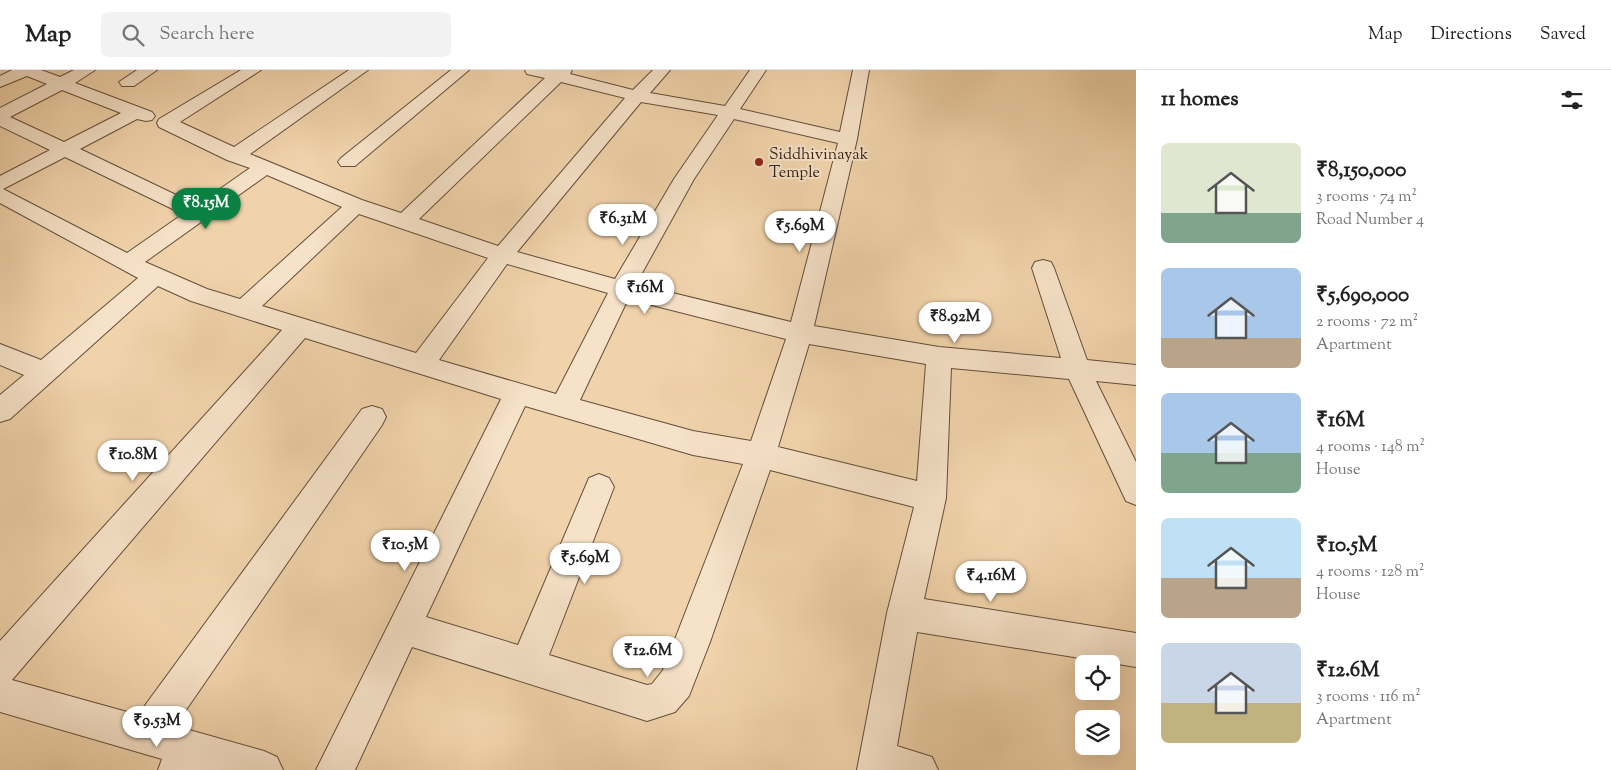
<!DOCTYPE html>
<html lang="en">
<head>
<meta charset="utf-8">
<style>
  body { margin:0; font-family:"Sorts Mill Goudy",serif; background:#f2f2f2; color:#222; height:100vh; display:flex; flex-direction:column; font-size:19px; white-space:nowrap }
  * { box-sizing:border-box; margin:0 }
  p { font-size:16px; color:#767676 }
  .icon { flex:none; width:28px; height:28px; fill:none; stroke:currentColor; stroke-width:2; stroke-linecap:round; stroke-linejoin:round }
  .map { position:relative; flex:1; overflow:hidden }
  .side { display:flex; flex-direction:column; background:#fff; width:475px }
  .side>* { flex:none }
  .fabs { position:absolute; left:1075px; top:585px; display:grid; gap:10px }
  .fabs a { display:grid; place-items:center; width:45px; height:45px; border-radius:8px; background:#fff; box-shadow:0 5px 20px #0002; font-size:25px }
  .price { position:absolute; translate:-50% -42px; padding:0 11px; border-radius:18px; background:#fff; color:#222; font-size:16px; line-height:32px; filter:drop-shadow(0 1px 2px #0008) }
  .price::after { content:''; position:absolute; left:50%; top:30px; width:15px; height:11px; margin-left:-8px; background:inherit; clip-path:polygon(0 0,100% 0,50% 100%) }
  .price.active { background:#0b8043; color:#fff }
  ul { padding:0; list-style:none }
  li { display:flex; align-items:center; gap:15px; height:125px; padding:0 25px }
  li span { display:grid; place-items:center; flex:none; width:140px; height:100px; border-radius:8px; color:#555 }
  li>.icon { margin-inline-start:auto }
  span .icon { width:60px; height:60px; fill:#fffc; stroke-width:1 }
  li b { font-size:21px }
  h2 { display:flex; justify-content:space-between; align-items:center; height:60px; padding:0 25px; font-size:21px }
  header { display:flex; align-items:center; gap:30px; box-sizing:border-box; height:70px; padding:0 25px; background:#fff; border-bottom:1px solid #e0e0e0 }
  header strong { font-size:24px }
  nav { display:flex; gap:28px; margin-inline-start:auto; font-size:18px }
  .search { width:350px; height:45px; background:#f2f2f2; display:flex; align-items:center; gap:12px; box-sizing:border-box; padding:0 18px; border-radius:8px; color:#767676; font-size:19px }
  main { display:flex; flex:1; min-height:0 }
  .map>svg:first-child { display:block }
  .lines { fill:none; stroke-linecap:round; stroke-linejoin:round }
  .minor-casing { stroke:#624f3a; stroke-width:2 }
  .minor { fill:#f6e2c8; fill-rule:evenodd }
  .poi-dot { fill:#8f2418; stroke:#f6e2c8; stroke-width:2 }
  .labels { text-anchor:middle; stroke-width:4; stroke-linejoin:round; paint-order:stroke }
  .far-poi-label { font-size:16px; fill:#332315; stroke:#f6e2c8; text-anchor:start }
</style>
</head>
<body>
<header>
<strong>Map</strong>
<div class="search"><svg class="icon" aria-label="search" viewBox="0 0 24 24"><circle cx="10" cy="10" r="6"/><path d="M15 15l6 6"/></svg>Search here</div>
<nav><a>Map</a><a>Directions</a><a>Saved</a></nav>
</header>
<main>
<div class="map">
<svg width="1136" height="700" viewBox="0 0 1136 700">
  <rect width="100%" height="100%" fill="#f1d3ab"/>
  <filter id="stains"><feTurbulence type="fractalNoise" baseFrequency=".004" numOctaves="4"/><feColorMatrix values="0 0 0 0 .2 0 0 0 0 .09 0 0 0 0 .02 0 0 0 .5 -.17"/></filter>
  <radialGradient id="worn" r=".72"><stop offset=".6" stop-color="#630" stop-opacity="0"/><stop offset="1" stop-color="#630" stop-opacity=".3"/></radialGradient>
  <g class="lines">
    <defs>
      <g id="minor">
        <path d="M12,0H41L60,7L74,0H95L75,13L152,42L155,46L152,50L146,51L137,49L80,79L197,135L250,98L227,90L159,57L157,53L159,49L241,0H261L180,52L234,77L349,0H368L250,84L362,130L401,143L545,8L527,4L525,0H572L570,4L633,20L653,0H670L650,23L725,36L750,0H766L740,39L840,62L853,0H869L857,69L814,256L939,277L1061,288L1032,198L1035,192L1043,190L1051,192L1054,198L1087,290L1136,295V315L1096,311L1136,392V435L1126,431L1069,309L951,298L946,428L924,529L1136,563V597L917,562L897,676L932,687L938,700H857L887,543L914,437L770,400L710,572L689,626L675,642L647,651L412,577L355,700H316L501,329L305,268L12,610L138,645L362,339L372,336L382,339L386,347L382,355L175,656L264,681L277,687L283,700H158L162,689L0,642V571L282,260L191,231L158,216L10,349L0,352V325L24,305L0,295V274L41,290L138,208L0,133V106L50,80L0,56V38L47,14L27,6L0,17V6ZM561,12L625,28L498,176L419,149ZM62,20L121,43L64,72L10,47ZM641,32L718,45L674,109L615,209L517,182ZM734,49L838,73L791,252L636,214L694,109ZM65,87L183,144L127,183L3,119ZM267,105L342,137L240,229L207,219L145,192ZM359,144L488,188L416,283L262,236ZM507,194L608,223L556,324L439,290ZM628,229L786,269L751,371L693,361L580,330ZM809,274L926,294L917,411L778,377ZM525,336L693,385L743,394L663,600L652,614L647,615L549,585L614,417L609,408L599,404L589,408L518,575L426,547Z"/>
        <path d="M137,0H157L134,16H122L119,12Z"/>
        <path d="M451,0H469L355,96H341L338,92L341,88Z"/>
      </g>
    </defs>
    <!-- minor casing -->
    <use href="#minor" class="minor-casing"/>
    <!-- minor -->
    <use href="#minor" class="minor"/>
  </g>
  <!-- markers -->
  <circle class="poi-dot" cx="759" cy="92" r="5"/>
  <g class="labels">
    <!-- far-poi labels -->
    <g class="far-poi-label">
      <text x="769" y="89">Siddhivinayak<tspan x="769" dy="18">Temple</tspan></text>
    </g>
  </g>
  <rect width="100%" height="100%" filter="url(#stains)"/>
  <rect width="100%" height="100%" fill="url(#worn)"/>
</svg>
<div class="fabs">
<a><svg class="icon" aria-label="locate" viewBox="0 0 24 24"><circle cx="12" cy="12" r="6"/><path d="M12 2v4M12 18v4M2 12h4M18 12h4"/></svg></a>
<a><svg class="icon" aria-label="layers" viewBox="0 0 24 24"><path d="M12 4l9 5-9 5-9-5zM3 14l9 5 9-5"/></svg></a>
</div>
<b class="price active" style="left:206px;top:160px">₹8.15M</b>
<b class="price" style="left:623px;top:176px">₹6.31M</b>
<b class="price" style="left:800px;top:183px">₹5.69M</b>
<b class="price" style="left:645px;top:245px">₹16M</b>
<b class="price" style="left:955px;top:274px">₹8.92M</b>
<b class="price" style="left:133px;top:412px">₹10.8M</b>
<b class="price" style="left:405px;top:502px">₹10.5M</b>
<b class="price" style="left:585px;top:515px">₹5.69M</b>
<b class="price" style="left:991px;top:533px">₹4.16M</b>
<b class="price" style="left:648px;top:608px">₹12.6M</b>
<b class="price" style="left:157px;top:678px">₹9.53M</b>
</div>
<section class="side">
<h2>11 homes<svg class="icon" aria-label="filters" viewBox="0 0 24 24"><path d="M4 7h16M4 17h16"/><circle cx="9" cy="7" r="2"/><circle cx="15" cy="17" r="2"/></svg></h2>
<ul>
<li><span style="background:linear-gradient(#dfe7d0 70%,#7fa58c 0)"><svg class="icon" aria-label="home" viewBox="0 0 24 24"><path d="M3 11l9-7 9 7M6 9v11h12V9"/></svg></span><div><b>₹8,150,000</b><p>3 rooms · 74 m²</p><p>Road Number 4</p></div></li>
<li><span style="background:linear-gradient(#a9c7e8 70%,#b9a48a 0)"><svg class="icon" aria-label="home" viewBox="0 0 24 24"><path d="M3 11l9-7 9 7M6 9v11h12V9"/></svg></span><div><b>₹5,690,000</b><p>2 rooms · 72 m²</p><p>Apartment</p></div></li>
<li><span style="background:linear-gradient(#a9c7e8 60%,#7fa58c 0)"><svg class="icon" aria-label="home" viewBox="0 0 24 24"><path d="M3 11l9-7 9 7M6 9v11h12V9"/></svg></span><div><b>₹16M</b><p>4 rooms · 148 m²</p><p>House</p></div></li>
<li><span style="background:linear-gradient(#bfe0f5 60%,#b9a48a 0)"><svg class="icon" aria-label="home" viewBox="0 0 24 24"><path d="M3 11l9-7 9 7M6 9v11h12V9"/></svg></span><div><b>₹10.5M</b><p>4 rooms · 128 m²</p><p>House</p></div></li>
<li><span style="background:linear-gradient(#c9d6e8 60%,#c2b280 0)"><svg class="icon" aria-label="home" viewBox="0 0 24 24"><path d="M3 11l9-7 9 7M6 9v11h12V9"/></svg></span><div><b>₹12.6M</b><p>3 rooms · 116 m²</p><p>Apartment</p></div></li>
</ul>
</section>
</main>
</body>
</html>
